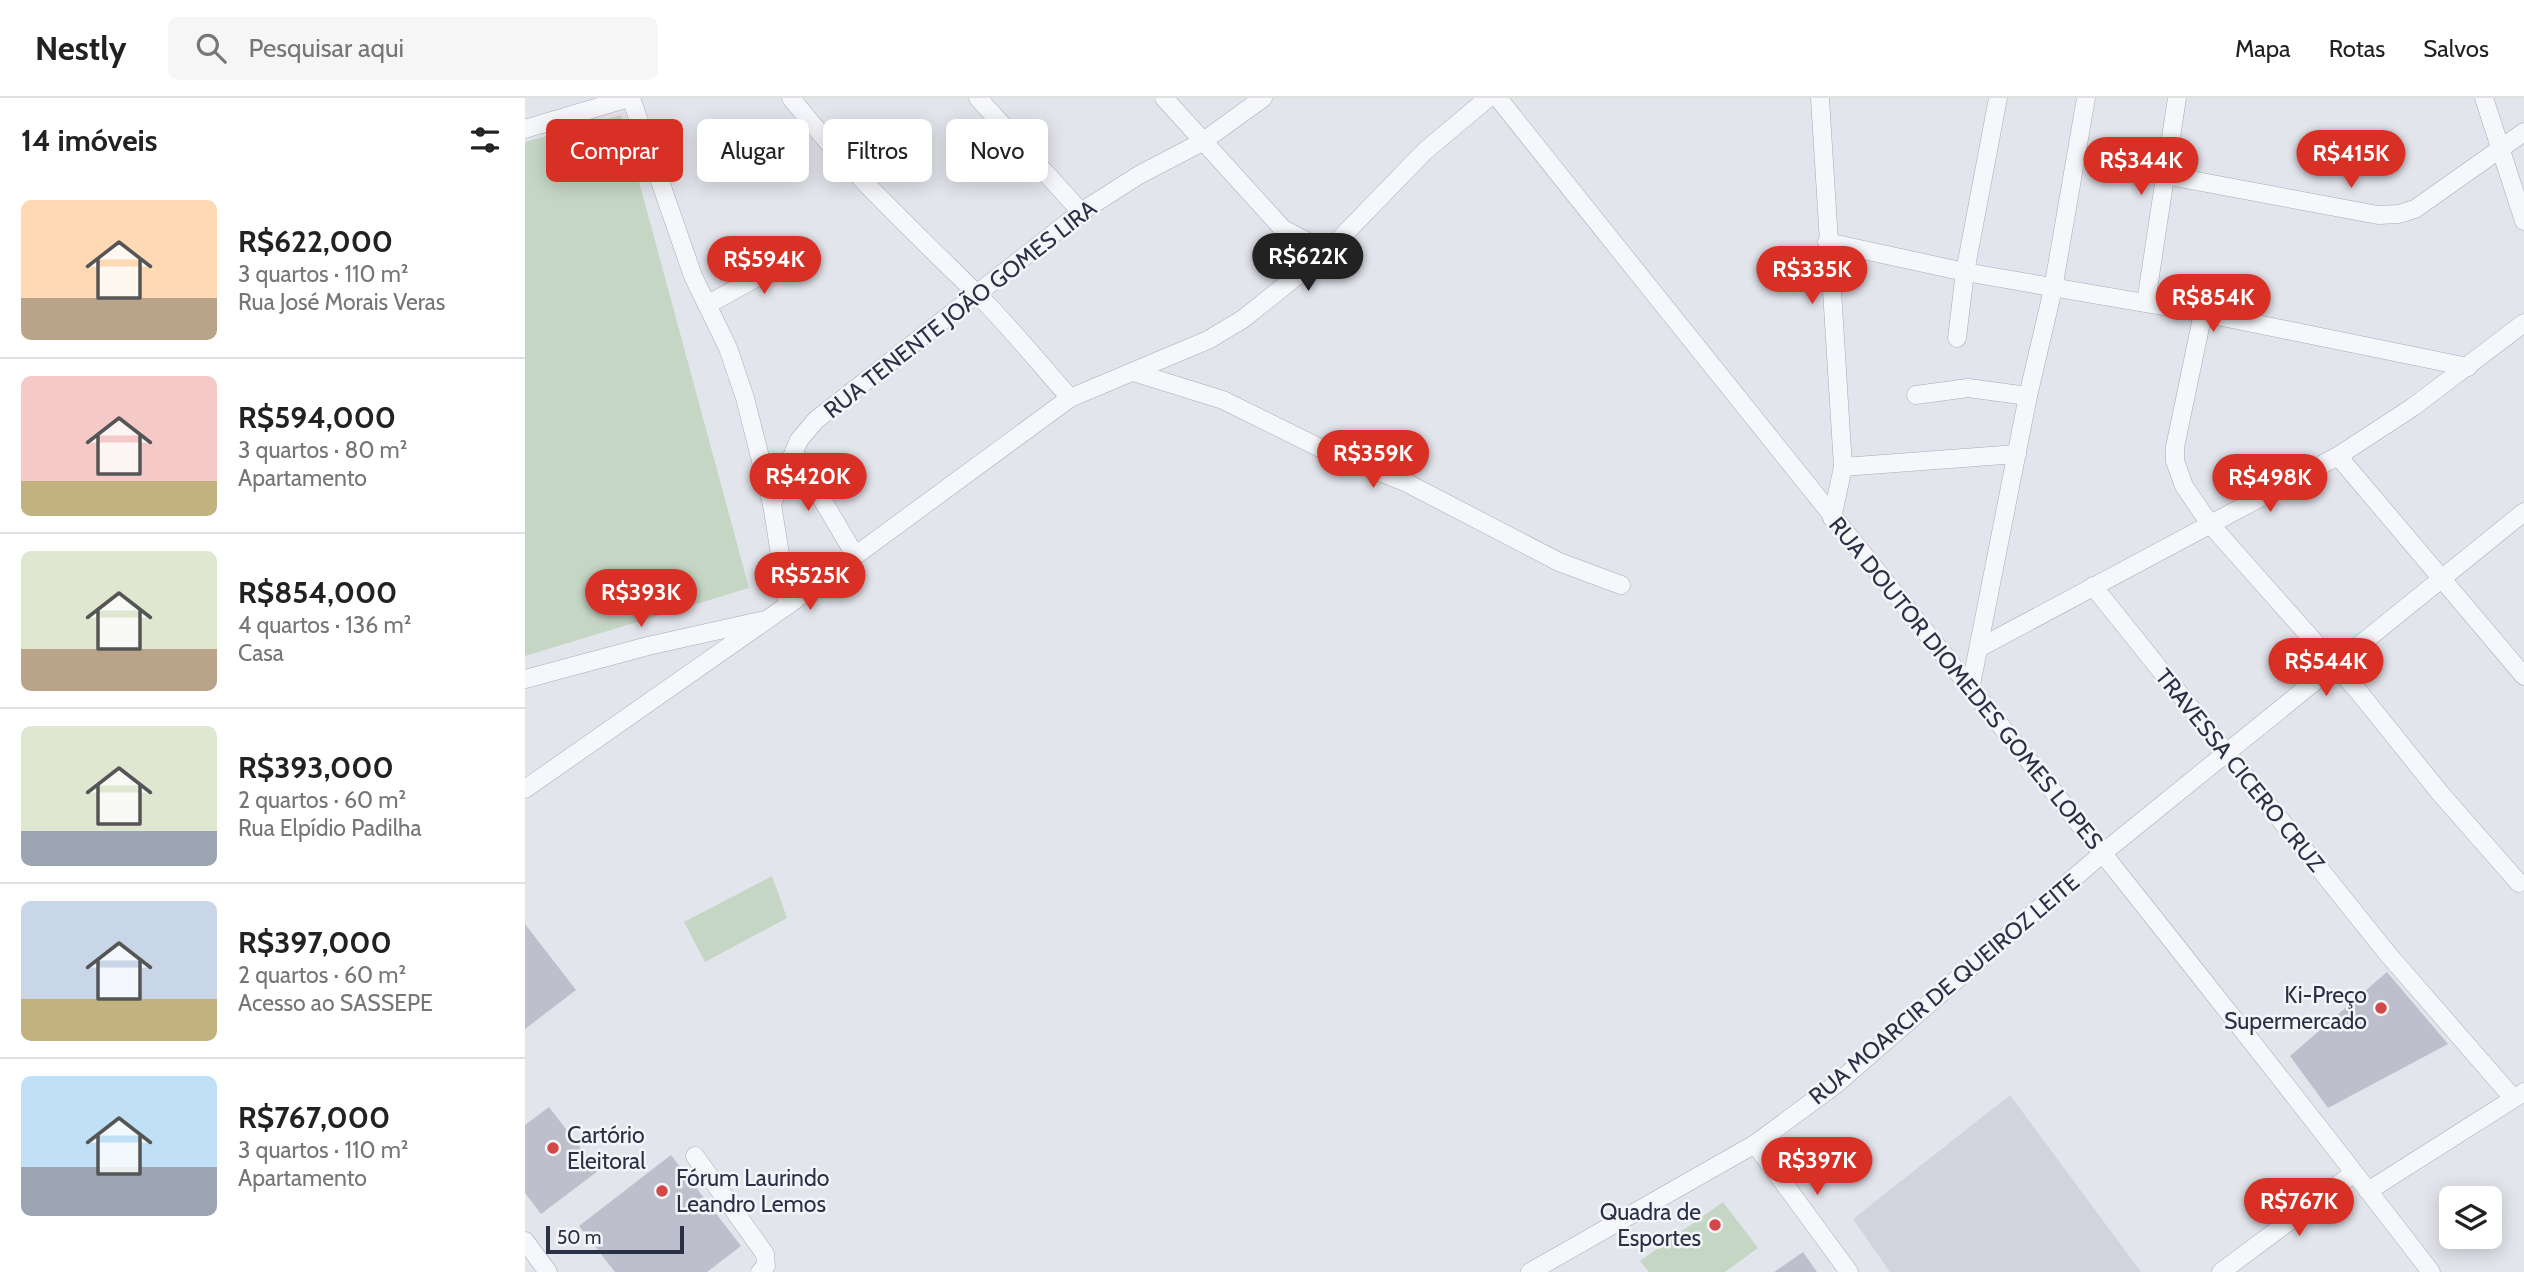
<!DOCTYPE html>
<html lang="pt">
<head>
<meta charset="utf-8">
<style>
  body { margin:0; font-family:Cabin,sans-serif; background:#f6f6f6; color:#222; height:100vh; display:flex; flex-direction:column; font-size:26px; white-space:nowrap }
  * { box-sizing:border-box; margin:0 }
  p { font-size:23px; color:#767676 }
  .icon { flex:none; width:38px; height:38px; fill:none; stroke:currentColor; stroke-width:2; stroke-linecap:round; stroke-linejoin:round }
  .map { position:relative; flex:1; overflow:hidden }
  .side { display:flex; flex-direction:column; background:#fff; width:525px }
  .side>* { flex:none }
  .hud { position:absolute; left:21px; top:21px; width:665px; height:63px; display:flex; gap:14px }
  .tools { position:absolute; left:1914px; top:1088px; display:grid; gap:14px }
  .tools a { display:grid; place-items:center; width:63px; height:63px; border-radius:10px; background:#fff; box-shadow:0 4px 18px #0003; font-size:35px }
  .scale { position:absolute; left:21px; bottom:18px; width:138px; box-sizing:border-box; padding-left:7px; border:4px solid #2a3045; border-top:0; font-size:19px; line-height:24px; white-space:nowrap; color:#2a3045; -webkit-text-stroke:5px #f3f5f9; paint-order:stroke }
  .price { position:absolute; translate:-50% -60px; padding:0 16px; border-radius:24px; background:#d93025; color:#fff; font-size:23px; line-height:46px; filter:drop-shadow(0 2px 4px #0008) }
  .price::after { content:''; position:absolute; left:50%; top:42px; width:21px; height:16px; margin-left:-10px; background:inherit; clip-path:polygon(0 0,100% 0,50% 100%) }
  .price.current { background:#222; color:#fff }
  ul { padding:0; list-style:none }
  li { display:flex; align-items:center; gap:21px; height:175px; padding:0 21px }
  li+li { border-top:2px solid #e0e0e0 }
  li span { display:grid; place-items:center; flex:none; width:196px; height:140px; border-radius:10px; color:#555 }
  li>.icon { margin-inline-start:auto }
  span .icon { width:84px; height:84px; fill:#fffc; stroke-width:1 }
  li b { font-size:30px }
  h2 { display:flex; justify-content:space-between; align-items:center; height:84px; padding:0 21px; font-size:30px }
  .pill { padding:0 24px; border-radius:10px; background:#fff; box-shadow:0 4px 18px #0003; font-size:24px; line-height:63px }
  .pill.current { background:#d93025; color:#fff }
  header { display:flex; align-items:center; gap:42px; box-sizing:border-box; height:98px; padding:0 35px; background:#fff; border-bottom:2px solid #e0e0e0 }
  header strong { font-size:33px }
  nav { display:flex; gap:38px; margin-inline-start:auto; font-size:24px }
  .search { width:490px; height:63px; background:#f6f6f6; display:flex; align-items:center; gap:18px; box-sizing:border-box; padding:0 24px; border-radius:10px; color:#767676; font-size:26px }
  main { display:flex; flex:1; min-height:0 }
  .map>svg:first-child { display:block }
  .built { fill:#d1d4de }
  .green { fill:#c6d6c4 }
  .building { fill:#bdc0cc }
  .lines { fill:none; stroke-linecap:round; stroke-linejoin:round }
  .minor-casing { stroke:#a8abb7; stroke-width:19 }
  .minor { stroke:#f6f7fa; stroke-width:18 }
  .poi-dot { fill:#d24947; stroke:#f3f5f9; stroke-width:2.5 }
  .labels { text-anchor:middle; stroke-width:5; stroke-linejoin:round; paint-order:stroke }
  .street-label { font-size:23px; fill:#2a3045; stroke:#f3f5f9 }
  .poi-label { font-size:23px; fill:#2a3045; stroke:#f3f5f9; text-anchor:end }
</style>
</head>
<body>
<header>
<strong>Nestly</strong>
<div class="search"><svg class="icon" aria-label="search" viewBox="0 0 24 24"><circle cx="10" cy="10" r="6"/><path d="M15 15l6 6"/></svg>Pesquisar aqui</div>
<nav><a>Mapa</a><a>Rotas</a><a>Salvos</a></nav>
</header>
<main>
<section class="side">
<h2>14 imóveis<svg class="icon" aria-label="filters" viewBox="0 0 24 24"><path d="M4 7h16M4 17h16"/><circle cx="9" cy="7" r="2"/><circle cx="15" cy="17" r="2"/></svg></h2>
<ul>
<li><span style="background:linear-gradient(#ffd9b3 70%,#b9a48a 0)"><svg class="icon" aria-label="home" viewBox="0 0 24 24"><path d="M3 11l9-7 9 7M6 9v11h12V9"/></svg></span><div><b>R$622,000</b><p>3 quartos · 110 m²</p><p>Rua José Morais Veras</p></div></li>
<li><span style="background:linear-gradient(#f6c9c9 75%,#c2b280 0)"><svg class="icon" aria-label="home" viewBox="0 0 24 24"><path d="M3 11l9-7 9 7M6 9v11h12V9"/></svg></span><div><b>R$594,000</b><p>3 quartos · 80 m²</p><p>Apartamento</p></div></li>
<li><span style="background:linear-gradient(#dfe7d0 70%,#b9a48a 0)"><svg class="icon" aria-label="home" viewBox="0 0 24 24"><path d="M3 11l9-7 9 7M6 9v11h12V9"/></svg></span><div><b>R$854,000</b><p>4 quartos · 136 m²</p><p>Casa</p></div></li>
<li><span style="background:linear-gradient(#dfe7d0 75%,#9aa5b1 0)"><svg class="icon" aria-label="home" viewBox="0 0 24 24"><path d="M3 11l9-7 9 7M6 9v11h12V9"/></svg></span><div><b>R$393,000</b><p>2 quartos · 60 m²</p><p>Rua Elpídio Padilha</p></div></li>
<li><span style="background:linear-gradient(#c9d6e8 70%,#c2b280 0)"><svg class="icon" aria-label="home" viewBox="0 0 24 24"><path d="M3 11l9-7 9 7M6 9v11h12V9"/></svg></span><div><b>R$397,000</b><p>2 quartos · 60 m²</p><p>Acesso ao SASSEPE</p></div></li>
<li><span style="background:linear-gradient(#bfe0f5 65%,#9aa5b1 0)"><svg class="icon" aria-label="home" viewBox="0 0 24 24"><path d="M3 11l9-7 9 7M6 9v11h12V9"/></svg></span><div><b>R$767,000</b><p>3 quartos · 110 m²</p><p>Apartamento</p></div></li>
</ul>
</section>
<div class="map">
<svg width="1999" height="1174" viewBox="0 0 1999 1174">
  <rect width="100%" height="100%" fill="#e3e5ec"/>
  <!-- built -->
  <path class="built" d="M1485,997L1616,1174H1365L1328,1121Z"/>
  <!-- green -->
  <g class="green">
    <path d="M96,17L224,490L0,558V44Z"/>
    <path d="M247,778L262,820L180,864L159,824Z"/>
    <path d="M1198,1104L1233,1150L1200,1174H1124L1115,1163Z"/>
  </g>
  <!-- building -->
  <g class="building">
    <path d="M0,826L51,892L0,931Z"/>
    <path d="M1862,874L1923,946L1803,1010L1765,958Z"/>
    <path d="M24,1009L73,1073L16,1116L0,1095V1027Z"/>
    <path d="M146,1057L216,1148L182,1174H90L54,1128Z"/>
    <path d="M1278,1154L1292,1174H1249Z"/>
  </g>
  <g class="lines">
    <defs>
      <g id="minor">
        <path d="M106,0L168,178L203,250L220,300L247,406L263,507"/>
        <path d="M266,0C321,70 385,130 449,193C483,226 513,264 545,300"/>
        <path d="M453,0L556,114"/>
        <path d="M639,0L758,131L802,154"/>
        <path d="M973,0C1284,391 1601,778 1906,1174"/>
        <path d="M1295,0L1318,369L1307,420"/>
        <path d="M1959,0L1999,123"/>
        <path d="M0,31L104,0"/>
        <path d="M1639,77L1853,117L1874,116L1890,111L1999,34"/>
        <path d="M1302,144L1440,174L1678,215L1943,269"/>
        <path d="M1621,204L1652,0"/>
        <path d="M182,207L276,155"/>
        <path d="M1678,215L1650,349V363L1659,388L1685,426L1833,593L1915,695L1994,785"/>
        <path d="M1432,240L1440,174L1473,0"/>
        <path d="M608,274L698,302L795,350L882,385L1034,464L1096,487"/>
        <path d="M1391,297L1443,290L1503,298"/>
        <path d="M269,354L330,457"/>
        <path d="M1813,358L1999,578"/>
        <path d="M1318,369L1492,356"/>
        <path d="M247,406L274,342L291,322L556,114L614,77L677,44L738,0"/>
        <path d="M1568,488L1862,855L1988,1000"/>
        <path d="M1454,550L1813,358L1888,309L1999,225"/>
        <path d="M0,581L123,548L235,523"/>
        <path d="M1445,592L1503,298L1528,191L1561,0"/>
        <path d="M0,691L263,507L545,300L683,242L718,221L802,154L900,53L963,0"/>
        <path d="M1230,1046L1324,1174"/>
        <path d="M170,1058L240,1156L241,1168L235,1174"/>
        <path d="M1843,1093L1999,994"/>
        <path d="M0,1143L23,1174"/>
        <path d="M1005,1174L1230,1046L1310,987L1579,754L1999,414"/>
        <path d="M1696,1174L1829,1075"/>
      </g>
    </defs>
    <!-- minor casing -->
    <use href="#minor" class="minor-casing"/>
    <!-- minor -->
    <use href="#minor" class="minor"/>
  </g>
  <!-- markers -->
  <g class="poi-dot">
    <circle cx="1856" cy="910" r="7"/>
    <circle cx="28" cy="1050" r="7"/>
    <circle cx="137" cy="1093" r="7"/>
    <circle cx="1190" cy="1127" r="7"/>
  </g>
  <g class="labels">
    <!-- street labels -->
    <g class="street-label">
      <text transform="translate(435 211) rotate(-38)" y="8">RUA TENENTE JOÃO GOMES LIRA</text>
      <text transform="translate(1441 585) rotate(51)" y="8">RUA DOUTOR DIOMEDES GOMES LOPES</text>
      <text transform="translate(1715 672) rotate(51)" y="8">TRAVESSA CICERO CRUZ</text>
      <text transform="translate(1419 891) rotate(-40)" y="8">RUA MOARCIR DE QUEIROZ LEITE</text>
    </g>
    <!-- poi labels -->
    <g class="poi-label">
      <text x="1842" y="905">Ki-Preço<tspan x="1842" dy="26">Supermercado</tspan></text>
      <text x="42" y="1045" text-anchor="start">Cartório<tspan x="42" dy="26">Eleitoral</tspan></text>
      <text x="151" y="1088" text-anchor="start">Fórum Laurindo<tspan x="151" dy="26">Leandro Lemos</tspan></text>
      <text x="1176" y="1122">Quadra de<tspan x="1176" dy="26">Esportes</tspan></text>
    </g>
  </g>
</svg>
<div class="tools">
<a><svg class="icon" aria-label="layers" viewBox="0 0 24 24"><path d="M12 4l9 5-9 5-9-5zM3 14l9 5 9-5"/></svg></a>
</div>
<div class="scale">50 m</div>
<b class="price" style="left:1826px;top:92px">R$415K</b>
<b class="price" style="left:1616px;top:99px">R$344K</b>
<b class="price current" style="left:783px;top:195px">R$622K</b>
<b class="price" style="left:239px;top:198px">R$594K</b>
<b class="price" style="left:1287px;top:208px">R$335K</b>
<b class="price" style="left:1688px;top:236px">R$854K</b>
<b class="price" style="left:848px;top:392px">R$359K</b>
<b class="price" style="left:283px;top:415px">R$420K</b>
<b class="price" style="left:1745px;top:416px">R$498K</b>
<b class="price" style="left:285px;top:514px">R$525K</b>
<b class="price" style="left:116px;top:531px">R$393K</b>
<b class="price" style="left:1801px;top:600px">R$544K</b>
<b class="price" style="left:1292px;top:1099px">R$397K</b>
<b class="price" style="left:1774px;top:1140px">R$767K</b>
<div class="hud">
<a class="pill current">Comprar</a>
<a class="pill">Alugar</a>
<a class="pill">Filtros</a>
<a class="pill">Novo</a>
</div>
</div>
</main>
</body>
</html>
